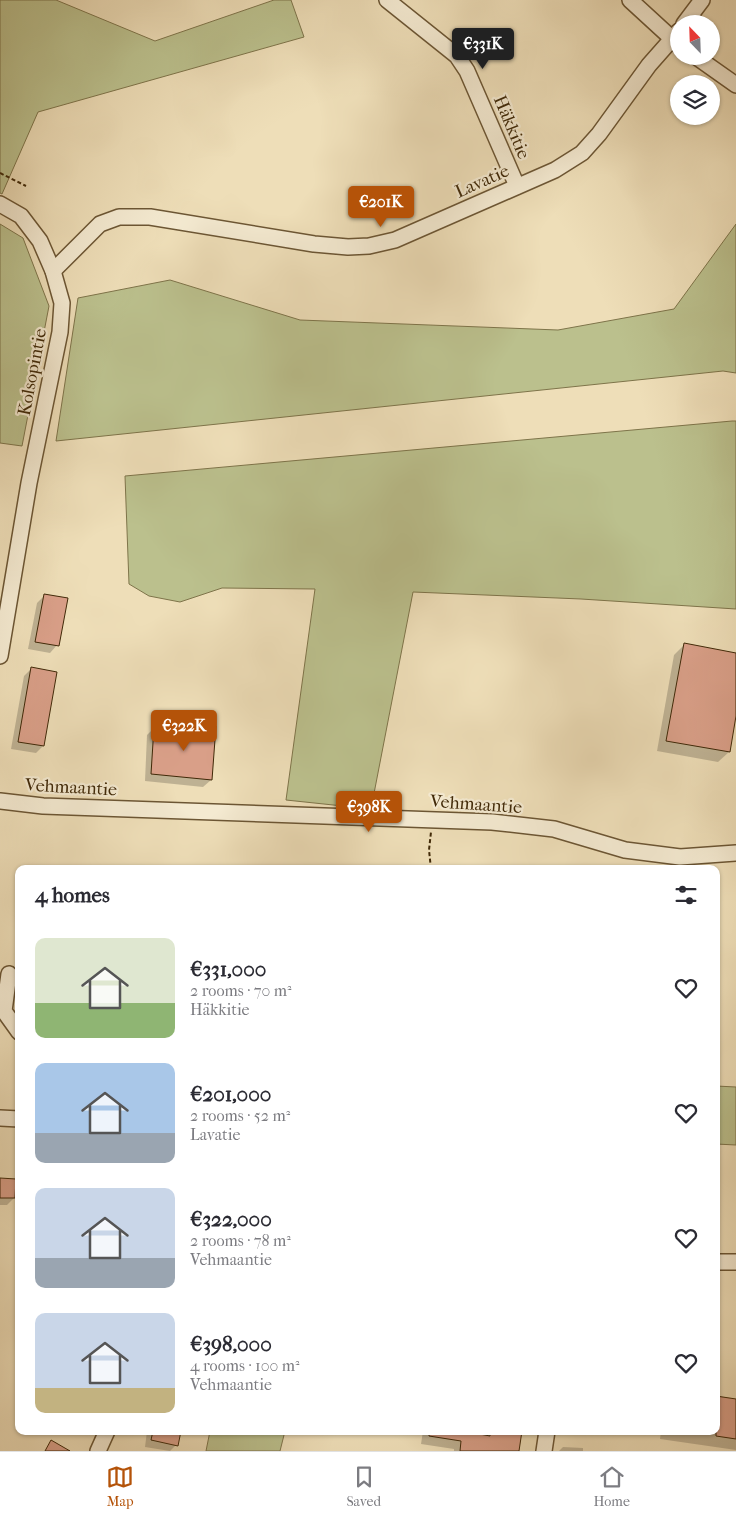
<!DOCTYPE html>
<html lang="en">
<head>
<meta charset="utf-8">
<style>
  body { margin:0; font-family:"IM FELL French Canon",serif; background:#f2f2f3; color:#2b2b33; height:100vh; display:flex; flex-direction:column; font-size:19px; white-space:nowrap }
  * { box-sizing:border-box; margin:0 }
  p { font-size:16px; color:#7c7c81 }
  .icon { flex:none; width:28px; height:28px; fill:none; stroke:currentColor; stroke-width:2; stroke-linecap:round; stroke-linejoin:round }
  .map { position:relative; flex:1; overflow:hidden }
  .panel { position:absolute; left:15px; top:865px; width:705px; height:570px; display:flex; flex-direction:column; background:#fff; border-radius:10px; box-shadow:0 1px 4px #0004 }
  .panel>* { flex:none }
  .needle { width:32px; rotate:337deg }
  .controls { position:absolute; left:670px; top:15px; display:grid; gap:10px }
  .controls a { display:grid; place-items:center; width:50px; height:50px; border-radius:50%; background:#fff; box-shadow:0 1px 4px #0004; font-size:25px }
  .price { position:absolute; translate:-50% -42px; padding:0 11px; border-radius:5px; background:#b45309; color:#fff; font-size:16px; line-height:32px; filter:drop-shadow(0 1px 2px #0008) }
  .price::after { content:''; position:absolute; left:50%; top:30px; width:15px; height:11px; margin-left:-8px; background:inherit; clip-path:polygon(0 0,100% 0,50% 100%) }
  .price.selected { background:#222; color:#fff }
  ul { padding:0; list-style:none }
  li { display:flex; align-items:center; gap:15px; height:125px; padding:0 20px }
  li span { display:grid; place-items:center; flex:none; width:140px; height:100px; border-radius:10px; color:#555 }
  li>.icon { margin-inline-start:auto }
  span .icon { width:60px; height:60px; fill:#fffc; stroke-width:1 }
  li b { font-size:21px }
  h2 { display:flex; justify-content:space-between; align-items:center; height:60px; padding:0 20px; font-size:21px }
  .tabs { display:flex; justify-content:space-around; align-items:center; height:70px; border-top:1px solid #e1e1e2; background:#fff; font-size:14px; color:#7c7c81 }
  .tabs a { display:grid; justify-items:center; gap:2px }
  .tabs .selected { color:#b45309 }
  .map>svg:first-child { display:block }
  .green { fill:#bbc08d; stroke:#7e744a }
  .shadow { fill:#0003 }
  .building { fill:#d99f88; stroke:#402908 }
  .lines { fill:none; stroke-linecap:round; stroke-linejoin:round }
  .minor-casing { stroke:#6c5634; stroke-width:18 }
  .path { stroke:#402908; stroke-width:2; stroke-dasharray:4 2.5; stroke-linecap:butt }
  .minor { stroke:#f4ead1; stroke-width:15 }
  .labels { text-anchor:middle; stroke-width:4.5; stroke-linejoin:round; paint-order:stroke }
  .street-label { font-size:18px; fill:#402908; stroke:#f4ead1 }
</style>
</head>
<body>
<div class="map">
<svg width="736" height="1451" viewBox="0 0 736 1451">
  <rect width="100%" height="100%" fill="#eedeb8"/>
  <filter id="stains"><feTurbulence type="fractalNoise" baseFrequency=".004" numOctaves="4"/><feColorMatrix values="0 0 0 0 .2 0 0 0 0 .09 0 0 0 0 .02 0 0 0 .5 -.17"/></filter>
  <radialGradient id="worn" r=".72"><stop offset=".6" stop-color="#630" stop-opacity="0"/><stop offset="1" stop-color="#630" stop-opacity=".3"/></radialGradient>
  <!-- green -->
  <g class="green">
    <path d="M0,0H56L155,41L274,0H291L304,37L38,112L2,194L0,193Z"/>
    <path d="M0,224L23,238L49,306L22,446L0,443Z"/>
    <path d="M736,224V373L723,371L56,441L78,298L170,280L300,320L558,330L674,309Z"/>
    <path d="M732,421H736V609L581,599L413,592L371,809L286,800L315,589L222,588L180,602L149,596L129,584L125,476Z"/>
    <path d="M716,1086L736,1087V1145L716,1144Z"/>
    <path d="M210,1431H285L280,1451H206Z"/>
  </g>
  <!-- shadow -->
  <g class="shadow">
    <path d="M45,595L57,645L50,653L28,649L37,603Z"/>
    <path d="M684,645L736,654V709L729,752L718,762L657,751L674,655Z"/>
    <path d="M31,669L43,746L36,753L11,749L24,676Z"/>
    <path d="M154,728L211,780L203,787L145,781L147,735Z"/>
    <path d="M0,1179L14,1198L7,1205H0Z"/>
    <path d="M736,1400V1450L660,1439L661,1431H716Z"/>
    <path d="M147,1431H180L176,1445L170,1451L145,1447Z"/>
    <path d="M359,1431H374L372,1433Z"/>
    <path d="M423,1431H457L484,1436L486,1431H521L518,1451H454V1449L421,1444Z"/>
    <path d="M563,1447L583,1448V1451H559Z"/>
  </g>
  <!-- building -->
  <g class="building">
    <path d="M44,594L68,598L59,646L35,642Z"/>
    <path d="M684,643L736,653V716L730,752L666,741Z"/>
    <path d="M31,667L57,672L44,746L18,742Z"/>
    <path d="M216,726L212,780L151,774L154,727Z"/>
    <path d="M0,1178L16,1179L15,1198H0Z"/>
    <path d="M716,1396L736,1399V1439L716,1436Z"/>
    <path d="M153,1431H181L178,1446L151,1440Z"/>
    <path d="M429,1431H464L490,1436V1431H522L519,1451H460L461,1441L429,1436Z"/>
    <path d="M51,1440L70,1451H45Z"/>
  </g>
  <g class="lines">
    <defs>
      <g id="minor">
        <path d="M387,0L457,56L467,71L517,186"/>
        <path d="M630,0L679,45"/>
        <path d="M684,24L702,0"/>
        <path d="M695,56L736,85"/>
        <path d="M0,204L21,216L40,241L53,271L62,303L60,332L29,483L0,656"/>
        <path d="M53,271L100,224L119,217H150L314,244L348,247L369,246L395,240L555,170L582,153L599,134L649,65L679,31"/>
        <path d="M0,801L43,806L492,822L554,829L625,850L680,857L736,853"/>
        <path d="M9,974L4,1011L19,1032"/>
        <path d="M0,1118L19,1119"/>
        <path d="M716,1262H736"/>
        <path d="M98,1451L107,1431"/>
        <path d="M544,1451L547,1431"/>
      </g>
    </defs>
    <!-- minor casing -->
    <use href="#minor" class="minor-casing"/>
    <!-- path -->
    <g class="path">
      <path d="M0,173L26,186"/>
      <path d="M431,869L429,850L431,832"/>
    </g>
    <!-- minor -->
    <use href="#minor" class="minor"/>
  </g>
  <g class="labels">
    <!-- street labels -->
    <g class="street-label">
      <text transform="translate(512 127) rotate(67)" y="6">Häkkitie</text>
      <text transform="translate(482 181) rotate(-24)" y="6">Lavatie</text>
      <text transform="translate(32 372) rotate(-79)" y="6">Kolsopintie</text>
      <text transform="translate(71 787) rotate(3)" y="6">Vehmaantie</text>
      <text transform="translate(476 804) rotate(4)" y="6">Vehmaantie</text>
    </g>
  </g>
  <rect width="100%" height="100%" filter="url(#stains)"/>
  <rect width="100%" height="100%" fill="url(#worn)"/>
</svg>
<div class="controls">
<a><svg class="needle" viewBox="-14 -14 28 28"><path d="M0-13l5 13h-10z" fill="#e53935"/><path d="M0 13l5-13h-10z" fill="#7c7c81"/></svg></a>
<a><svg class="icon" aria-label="layers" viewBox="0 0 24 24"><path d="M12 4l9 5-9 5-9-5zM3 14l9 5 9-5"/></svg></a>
</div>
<b class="price selected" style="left:483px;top:70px">€331K</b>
<b class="price" style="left:381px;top:228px">€201K</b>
<b class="price" style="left:184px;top:752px">€322K</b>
<b class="price" style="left:369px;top:833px">€398K</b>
<section class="panel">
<h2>4 homes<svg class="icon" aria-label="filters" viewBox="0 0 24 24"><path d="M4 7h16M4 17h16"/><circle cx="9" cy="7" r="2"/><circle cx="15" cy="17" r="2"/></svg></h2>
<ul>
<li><span style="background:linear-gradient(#dfe7d0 65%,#8fb573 0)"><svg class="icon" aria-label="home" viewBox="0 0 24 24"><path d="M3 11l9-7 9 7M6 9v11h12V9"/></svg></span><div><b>€331,000</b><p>2 rooms · 70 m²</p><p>Häkkitie</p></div><svg class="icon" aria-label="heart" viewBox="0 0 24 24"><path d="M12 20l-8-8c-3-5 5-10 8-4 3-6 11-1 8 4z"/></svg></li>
<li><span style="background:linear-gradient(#a9c7e8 70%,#9aa5b1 0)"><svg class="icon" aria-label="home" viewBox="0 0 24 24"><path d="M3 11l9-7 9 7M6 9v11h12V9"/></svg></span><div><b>€201,000</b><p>2 rooms · 52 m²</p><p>Lavatie</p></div><svg class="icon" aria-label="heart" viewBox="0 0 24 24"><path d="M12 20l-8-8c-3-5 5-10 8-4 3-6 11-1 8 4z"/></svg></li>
<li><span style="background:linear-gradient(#c9d6e8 70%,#9aa5b1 0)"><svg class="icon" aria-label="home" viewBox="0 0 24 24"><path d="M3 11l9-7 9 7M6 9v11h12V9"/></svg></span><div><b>€322,000</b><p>2 rooms · 78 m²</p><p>Vehmaantie</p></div><svg class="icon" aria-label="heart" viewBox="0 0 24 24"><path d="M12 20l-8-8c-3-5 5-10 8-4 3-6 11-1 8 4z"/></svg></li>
<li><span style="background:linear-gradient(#c9d6e8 75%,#c2b280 0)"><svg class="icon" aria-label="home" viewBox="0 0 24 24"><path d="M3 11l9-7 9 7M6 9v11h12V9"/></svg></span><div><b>€398,000</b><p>4 rooms · 100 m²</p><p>Vehmaantie</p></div><svg class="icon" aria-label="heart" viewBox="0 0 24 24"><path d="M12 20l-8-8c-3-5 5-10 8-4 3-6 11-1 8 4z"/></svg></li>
</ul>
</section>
</div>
<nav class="tabs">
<a class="selected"><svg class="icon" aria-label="map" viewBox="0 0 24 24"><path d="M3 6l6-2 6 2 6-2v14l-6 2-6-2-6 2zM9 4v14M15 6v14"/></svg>Map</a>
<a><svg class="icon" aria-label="saved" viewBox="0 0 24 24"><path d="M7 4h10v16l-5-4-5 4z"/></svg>Saved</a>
<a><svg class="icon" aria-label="home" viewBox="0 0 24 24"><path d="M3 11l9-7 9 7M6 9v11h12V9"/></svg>Home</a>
</nav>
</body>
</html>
